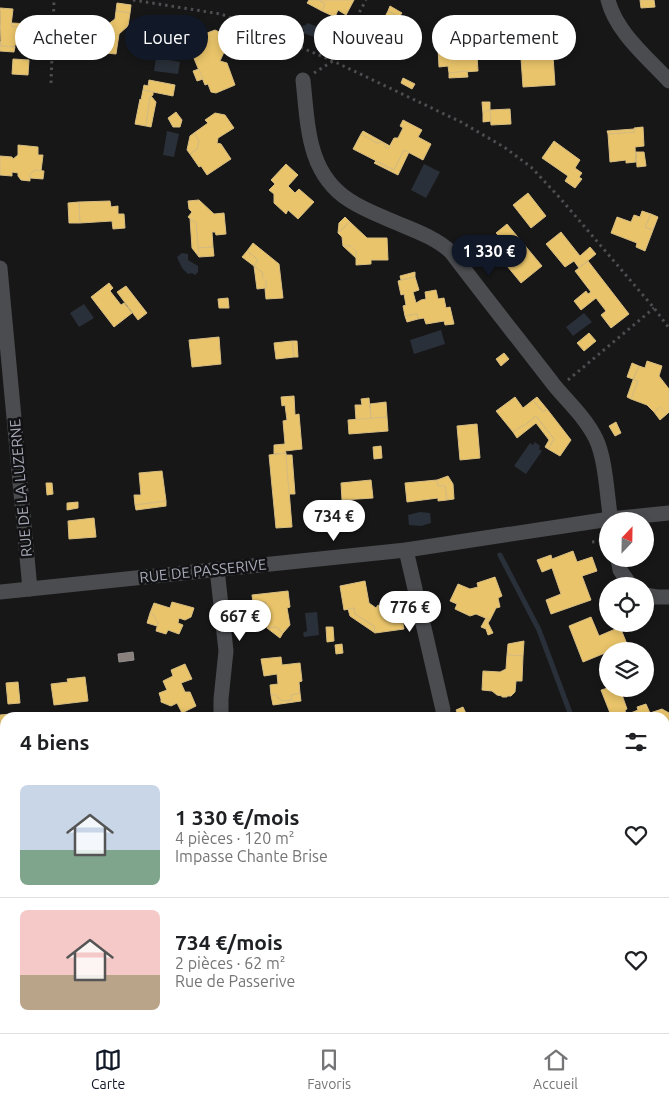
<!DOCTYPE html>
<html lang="fr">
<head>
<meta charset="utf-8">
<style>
  body { margin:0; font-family:Ubuntu,sans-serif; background:#f6f6f6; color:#202124; height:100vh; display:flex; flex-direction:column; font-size:19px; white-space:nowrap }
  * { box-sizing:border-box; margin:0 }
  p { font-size:16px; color:#757577 }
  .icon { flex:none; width:28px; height:28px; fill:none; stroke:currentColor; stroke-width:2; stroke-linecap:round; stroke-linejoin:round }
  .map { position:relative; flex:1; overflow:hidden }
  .sheet { position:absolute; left:0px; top:712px; width:670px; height:321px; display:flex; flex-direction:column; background:#fff; border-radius:15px 15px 0 0; box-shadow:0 2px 8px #0003 }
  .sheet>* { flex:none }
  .hud { position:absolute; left:15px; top:15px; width:640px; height:45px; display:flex; gap:10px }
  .needle { width:32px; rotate:22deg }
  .fabs { position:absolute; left:599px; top:512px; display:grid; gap:10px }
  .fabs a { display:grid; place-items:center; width:55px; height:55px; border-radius:50%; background:#fff; box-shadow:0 2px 8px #0003; font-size:25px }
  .price { position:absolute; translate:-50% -42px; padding:0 11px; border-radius:18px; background:#fff; color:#222; font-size:16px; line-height:32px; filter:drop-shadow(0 1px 2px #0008) }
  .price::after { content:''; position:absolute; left:50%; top:30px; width:15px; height:11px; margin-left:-8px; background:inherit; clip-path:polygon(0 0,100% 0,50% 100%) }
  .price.active { background:#111827; color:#fff }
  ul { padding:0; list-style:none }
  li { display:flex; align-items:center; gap:15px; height:125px; padding:0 20px }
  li+li { border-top:1px solid #e0e0e0 }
  li span { display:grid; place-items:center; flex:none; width:140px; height:100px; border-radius:8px; color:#555 }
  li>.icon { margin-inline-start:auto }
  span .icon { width:60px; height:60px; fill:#fffc; stroke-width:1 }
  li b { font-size:21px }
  h2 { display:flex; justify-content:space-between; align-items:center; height:60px; padding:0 20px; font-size:21px }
  .pill { padding:0 18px; border-radius:22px; background:#fff; box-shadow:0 2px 8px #0003; font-size:18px; line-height:45px }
  .pill.active { background:#111827; color:#fff }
  .dock { display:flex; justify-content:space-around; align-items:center; height:70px; border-top:1px solid #e0e0e0; background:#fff; font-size:14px; color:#757577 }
  .dock a { display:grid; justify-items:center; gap:2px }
  .dock .active { color:#111827 }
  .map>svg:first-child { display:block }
  .water { fill:#2a3039 }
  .homes { fill:#e9c46a; stroke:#d6bc81 }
  .industry { fill:#8a817c; stroke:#938d8e }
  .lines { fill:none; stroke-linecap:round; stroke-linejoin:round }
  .stream { stroke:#2a3039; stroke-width:5 }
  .path { stroke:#4d4d52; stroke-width:3; stroke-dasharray:2.5 4; stroke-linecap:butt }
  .minor { stroke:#4b4c50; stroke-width:15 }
  .labels { text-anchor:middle; stroke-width:5; stroke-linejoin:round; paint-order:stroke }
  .street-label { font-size:15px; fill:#a8aab8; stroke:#121113 }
</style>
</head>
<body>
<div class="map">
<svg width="669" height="1033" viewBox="0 0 669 1033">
  <rect width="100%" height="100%" fill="#171717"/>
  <!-- water -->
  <g class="water">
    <path d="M307,23L330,31L325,41L303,33L304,31L302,26L306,25Z"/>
    <path d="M156,58L180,62L178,74L154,71Z"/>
    <path d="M167,131L179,134L174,157L163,155Z"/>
    <path d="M424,164L440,172L426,198L411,190Z"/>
    <path d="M182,253L188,254V260L198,266V272L195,275L192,273L188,274L182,268L177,257Z"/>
    <path d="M84,304L94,318L79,327L70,313Z"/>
    <path d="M584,313L592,322L573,336L566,327Z"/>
    <path d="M441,330L445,344L414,354L410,340Z"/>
    <path d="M535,442L540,446L539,449L542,451L526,474L514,466L530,443L533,445Z"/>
    <path d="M420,512L430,513L431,523L421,526L409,525L408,515Z"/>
    <path d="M317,612L319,635L304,637L303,633L307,631L305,613Z"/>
  </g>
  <!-- homes -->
  <g class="homes">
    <path d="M309,0H319L325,4L322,11L307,3Z"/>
    <path d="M319,0H354L346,15L338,10L335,17L322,11L325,4Z"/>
    <path d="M640,0H654L655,7L641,8Z"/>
    <path d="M117,3L131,5L130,13L116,11Z"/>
    <path d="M390,6L402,13L399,17L388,11Z"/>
    <path d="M0,8L13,9L11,26L30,28V31L37,32L36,43L25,42V45H14L15,47L1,46Z"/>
    <path d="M116,11L130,13L128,26L119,34L116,54L106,53V49L97,48L90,53H87L77,38L83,33L87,34L89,23L102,25L101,28L107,29V25L115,19Z"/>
    <path d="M388,11L399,17L395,25L411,33L402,49L382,40L381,42L374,38Z"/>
    <path d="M12,23L30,24V28L11,26Z"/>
    <path d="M290,26L299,30L296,41L285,38Z"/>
    <path d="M205,30L207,33L215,30L237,40L230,54L224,52L220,61L227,63L235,85L216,93L211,92L208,84L205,85L193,56L198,54L194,46L197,45L193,35Z"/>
    <path d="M456,31L471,39V41L476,40L478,71L449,73L448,66L439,67L438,48H445L448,53H452L451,32Z"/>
    <path d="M193,35L197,45L194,46L198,54L193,56L186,38Z"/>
    <path d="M76,37L77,38L87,53L74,51Z"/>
    <path d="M0,41L1,46L15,47L14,52L0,51Z"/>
    <path d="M553,56L555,85L523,87L521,58Z"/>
    <path d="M13,59L29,60L28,75L12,74Z"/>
    <path d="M199,69L203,79L197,81L193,71Z"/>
    <path d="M467,71L468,77L449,78V73Z"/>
    <path d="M403,78L415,84L412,89L401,83Z"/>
    <path d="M149,80L175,85L173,96L143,90L144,85L148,86Z"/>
    <path d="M143,90L153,92V95L150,97L146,126L135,124L140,99L141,100Z"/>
    <path d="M151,96L156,102L151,127L146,126L150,97Z"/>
    <path d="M482,102H490V110L486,111L483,114Z"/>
    <path d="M510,109L511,124L491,125L490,110Z"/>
    <path d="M490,110L491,121L483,122V114L486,111Z"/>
    <path d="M176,112L182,120L180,127H173L168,118Z"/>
    <path d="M215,113L225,115L234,128L218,138L217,143L221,144L231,159L207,175L201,166L199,167L190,154L197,149L199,141L194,133L208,123L205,120Z"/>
    <path d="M403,120L422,130L418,137L431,144L423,160L404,150L394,170L353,149L361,134L377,143L382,142L384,144L385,147L388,149L394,138H398L403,128L400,126Z"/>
    <path d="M643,127L644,146L635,147L636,162L626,163V160L610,162L608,134L635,132L634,128Z"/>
    <path d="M634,129L635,132L608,134L607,131Z"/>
    <path d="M363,131L390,146L388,149L385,147L384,144L382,142L377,143L361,134Z"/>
    <path d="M194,133L199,141L197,149L190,154L187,150L190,136Z"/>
    <path d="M554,141L580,160L575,168L582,173L579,177L582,179L575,188L565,181L568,176L542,158Z"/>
    <path d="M18,145L38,147V155H43L41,171L35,170L30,174V181L21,180L18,176V173L12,172V176L0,175V156L12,157L13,159L18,155Z"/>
    <path d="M404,150L409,152L398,175L374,163L376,161L394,170Z"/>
    <path d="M636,152H644L646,166L637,167Z"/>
    <path d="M286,164L298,175L288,186L295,193L299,189L314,202L298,219L288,210L286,214L274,203V194L269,190L275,184L271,180Z"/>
    <path d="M35,170L44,171L43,179L30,178V174Z"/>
    <path d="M528,193L546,216L531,228L513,205Z"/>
    <path d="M199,200L214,214L224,213L226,234L216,235L215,232H212L213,247L198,248L196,223L188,217L192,212L189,209L188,201Z"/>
    <path d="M110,201L111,207L118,206V214H124L125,228L113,229L112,221L80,223L79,202Z"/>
    <path d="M79,202L80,223H69L68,203Z"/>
    <path d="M642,211L651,214L645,227L653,230L645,251L636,247L637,243L611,233L617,217L631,222L634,215L640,217Z"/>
    <path d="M651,214L658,217L653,230L645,227Z"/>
    <path d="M345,217L350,222L338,233L339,223Z"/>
    <path d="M190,218L196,223L199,257L192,248Z"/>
    <path d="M350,222L367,238H387L388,260H371V264L356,265V251L351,246H343L342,237L338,233Z"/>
    <path d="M507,224L542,266L521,283L489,244L499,236L496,233Z"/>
    <path d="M561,232L580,256L590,247L596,254L579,268L574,261L565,267L546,244Z"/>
    <path d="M253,243L279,264L283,298L266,299L265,289L266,288V281L262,277L263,273L254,266L258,260L247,251Z"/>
    <path d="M343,246H351L356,251V258Z"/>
    <path d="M213,247L214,256L199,257L198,248Z"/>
    <path d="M247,251L258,260L254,266L242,257Z"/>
    <path d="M588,261L629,314L611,328L601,315L606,311L596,298L581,310L574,301L586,291L588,294L591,292L575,271Z"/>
    <path d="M254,266L263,273L262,277L266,281V288L257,289Z"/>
    <path d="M415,272V277L401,280L400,276Z"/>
    <path d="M415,277L419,290L413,292L416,303L421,300L426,299L425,292L436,290L438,299L444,298L446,308L450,307L454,324L445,325L444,321L426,324L424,318L418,319L417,314L405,316L403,306L406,305L404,294L401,295L398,281Z"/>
    <path d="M109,283L113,288L110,291L121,305L124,303L132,313L114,327L91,297Z"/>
    <path d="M126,286L147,313L138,320L117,292Z"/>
    <path d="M228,298L229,308H219L218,299Z"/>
    <path d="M417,314L418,319L407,322L405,316Z"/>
    <path d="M589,333L596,341L584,351L577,343Z"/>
    <path d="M219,337L221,364L192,367L189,340Z"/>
    <path d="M292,341H297L298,357H294Z"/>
    <path d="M292,341L294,357L276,359L274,343Z"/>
    <path d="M504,353L509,359L501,366L496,359Z"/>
    <path d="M647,361L662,366L659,376L669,389V412L667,414L660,407L654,412L647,405L631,399L638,381L633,380L639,366L645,368Z"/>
    <path d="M632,363L639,366L633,379L627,377Z"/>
    <path d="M633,380L638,381L631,399L627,397Z"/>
    <path d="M294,396L295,415L299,414L302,449L285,451L286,453L274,454V445L285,444L283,421L287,420L285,405L282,406L281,397Z"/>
    <path d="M515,397L523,408L533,400L543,412L547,409L571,440L560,456L548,449L554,439L536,416L525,425L520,427L513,432L496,411Z"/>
    <path d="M537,397L547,409L543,412L533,400Z"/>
    <path d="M369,398L371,419L356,420L355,405H362L361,399Z"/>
    <path d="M386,402L387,417L371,419L370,404Z"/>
    <path d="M660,407L667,414L660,420L654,412Z"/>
    <path d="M536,416L554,439L548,449L545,447L549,440L536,423L517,438L513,432L520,427L525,425Z"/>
    <path d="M387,417L388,431L349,434L348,420Z"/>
    <path d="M616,422L621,433L615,436L609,426Z"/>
    <path d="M477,424L480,458L460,460L457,426Z"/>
    <path d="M381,446L382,458L374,459L373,447Z"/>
    <path d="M286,453L292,527L276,528L269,455Z"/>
    <path d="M286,455H292L295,494H289Z"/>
    <path d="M162,471L166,501L135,505L134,495H141L139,473Z"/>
    <path d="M448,476L453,484L454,499L447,500L445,486H438L437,480Z"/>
    <path d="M371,480L373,498L342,500L341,483Z"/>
    <path d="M437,480L438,486H445L447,500L438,501V498L407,502L405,483Z"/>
    <path d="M46,483H52L53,494L47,495Z"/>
    <path d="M166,501V506L136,510L135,505Z"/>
    <path d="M78,502V508L67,510V503Z"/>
    <path d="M94,518L96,537L69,539L68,521Z"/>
    <path d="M573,551L577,562L592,557L597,571L582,576L591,600L551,614L546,600L561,594L552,568L542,572L537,560L551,555L552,559Z"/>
    <path d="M495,577L502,596L498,598L500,607L496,608L490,620L476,614L470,616L455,609L457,604L450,601L458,584L470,589L478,587L477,583Z"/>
    <path d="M365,581L369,603L376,608L378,605L386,610L400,608L404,629L375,633L374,626L355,614L354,608L344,610L340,586Z"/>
    <path d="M288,591L290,607L287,608L290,625L283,633L276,627L267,628L265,616H268L266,602L253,603L252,595Z"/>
    <path d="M172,602L194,608L191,617L185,620L179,618L178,623L183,625L179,634L168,630L166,634L156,631L158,623L153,614L150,613L154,603L170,608Z"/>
    <path d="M266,602L268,616H265L264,609L254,610L253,603Z"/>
    <path d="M354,608L355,614L374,626L375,633L350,616L348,609Z"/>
    <path d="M150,613L153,614L158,623L157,626L147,623Z"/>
    <path d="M591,617L599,636L620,627L627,644L583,662L569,626Z"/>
    <path d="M486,618L490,620L488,623L493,633L488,635L486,629L481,627Z"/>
    <path d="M276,627L283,633L280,638L267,628Z"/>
    <path d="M326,627H333L334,641L327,642Z"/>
    <path d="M524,641L523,656L507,655L508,644Z"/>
    <path d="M342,644L343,653L336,654L335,645Z"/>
    <path d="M507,655L523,656L522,681H516L515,692L511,696H507V697H502V696L497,695L492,691L482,690L483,671L500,672L506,669Z"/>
    <path d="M281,657L282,665L300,663L302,681L299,682L300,693L291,695L292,700L282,701L275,695H271L270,685L278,684L277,674L264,676L261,659Z"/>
    <path d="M185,664L192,679L181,683L185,692H190L196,706L182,713L177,703L171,706L161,702V699L159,693L167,690L163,681L173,676L171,670Z"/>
    <path d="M85,677L88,701L54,705L51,684L68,682L67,679Z"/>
    <path d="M18,682L20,703L8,704L6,683Z"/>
    <path d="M608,688L620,689L627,709L625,710L626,715L638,710L637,707L646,704L650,713L662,709L669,713V726L665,724V718H612L601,690Z"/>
    <path d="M300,693L301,701L273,705L271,695H275L282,701L292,700L291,695Z"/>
    <path d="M463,707L468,718H460L456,710Z"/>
    <path d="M10,714V718H5V732H0V715Z"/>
    <path d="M0,786L5,790V803L0,810Z"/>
    <path d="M0,846H5V880L0,881Z"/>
    <path d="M5,934V949H0V935Z"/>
    <path d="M0,956H5V988H3L4,995L0,996Z"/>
    <path d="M388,1029H408L409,1031L412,1029L414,1033H385L384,1031Z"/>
  </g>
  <!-- industry -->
  <path class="industry" d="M133,652L134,660L119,662L118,654Z"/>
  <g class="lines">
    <!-- stream -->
    <path class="stream" d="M500,555L539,630L572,718"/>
    <!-- path -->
    <g class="path">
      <path d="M133,0L221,14L333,61L461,122L504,147L531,167L560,198L654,308L669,328"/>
      <path d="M314,73L333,61L366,0"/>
      <path d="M51,83L54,0"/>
      <path d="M568,380L654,308"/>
      <path d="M592,542L608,540"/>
    </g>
    <!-- minor -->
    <g class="minor">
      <path d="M608,0C616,32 647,57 669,81"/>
      <path d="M303,80C308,125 307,173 349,200C364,210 381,216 397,223C416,231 436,238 451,252C485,297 520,341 554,385C568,402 586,418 596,439C606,460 607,498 611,521"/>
      <path d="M0,268L30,589"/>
      <path d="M406,550L443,710"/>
      <path d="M618,559L620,570L631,586"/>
      <path d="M217,569L226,651L221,699V718"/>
      <path d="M0,592L406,550L610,519L669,513"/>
      <path d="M645,595L657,597H669"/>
      <path d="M645,610V611"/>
    </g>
  </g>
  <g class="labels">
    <!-- street labels -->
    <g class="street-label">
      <text transform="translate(21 488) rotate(-95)" y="5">RUE DE LA LUZERNE</text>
      <text transform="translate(203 571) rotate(-6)" y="5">RUE DE PASSERIVE</text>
    </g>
  </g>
</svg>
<div class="fabs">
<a><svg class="needle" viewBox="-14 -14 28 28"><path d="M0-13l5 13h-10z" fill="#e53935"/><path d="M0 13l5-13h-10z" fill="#757577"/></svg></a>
<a><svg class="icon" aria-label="locate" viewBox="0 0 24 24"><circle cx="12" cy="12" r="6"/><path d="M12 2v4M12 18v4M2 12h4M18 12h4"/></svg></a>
<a><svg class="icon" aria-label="layers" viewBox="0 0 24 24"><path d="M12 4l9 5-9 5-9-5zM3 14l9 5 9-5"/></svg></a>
</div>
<b class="price active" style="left:489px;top:277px">1 330 €</b>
<b class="price" style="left:334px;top:542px">734 €</b>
<b class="price" style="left:410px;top:633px">776 €</b>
<b class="price" style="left:240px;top:642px">667 €</b>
<div class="hud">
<a class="pill">Acheter</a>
<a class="pill active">Louer</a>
<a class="pill">Filtres</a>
<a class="pill">Nouveau</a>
<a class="pill">Appartement</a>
</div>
<section class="sheet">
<h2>4 biens<svg class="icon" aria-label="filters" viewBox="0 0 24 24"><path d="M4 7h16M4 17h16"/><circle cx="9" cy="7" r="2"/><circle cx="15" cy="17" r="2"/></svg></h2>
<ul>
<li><span style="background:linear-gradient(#c9d6e8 65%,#7fa58c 0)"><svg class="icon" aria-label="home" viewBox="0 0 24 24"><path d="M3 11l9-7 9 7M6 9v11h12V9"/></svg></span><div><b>1 330 €/mois</b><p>4 pièces · 120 m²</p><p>Impasse Chante Brise</p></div><svg class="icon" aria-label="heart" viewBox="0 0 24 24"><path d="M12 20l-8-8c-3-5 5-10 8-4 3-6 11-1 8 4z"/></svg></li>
<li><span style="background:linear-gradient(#f6c9c9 65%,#b9a48a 0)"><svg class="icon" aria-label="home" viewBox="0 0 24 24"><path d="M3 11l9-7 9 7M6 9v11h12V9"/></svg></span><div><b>734 €/mois</b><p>2 pièces · 62 m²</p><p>Rue de Passerive</p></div><svg class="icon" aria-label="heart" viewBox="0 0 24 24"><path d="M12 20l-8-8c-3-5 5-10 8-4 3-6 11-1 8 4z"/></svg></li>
</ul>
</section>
</div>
<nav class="dock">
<a class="active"><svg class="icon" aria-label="map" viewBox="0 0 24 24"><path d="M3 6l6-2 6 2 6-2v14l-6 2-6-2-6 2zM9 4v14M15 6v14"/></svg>Carte</a>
<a><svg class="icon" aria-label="saved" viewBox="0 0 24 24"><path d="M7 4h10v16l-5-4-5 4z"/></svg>Favoris</a>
<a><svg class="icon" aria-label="home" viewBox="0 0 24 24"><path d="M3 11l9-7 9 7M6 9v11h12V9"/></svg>Accueil</a>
</nav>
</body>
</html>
